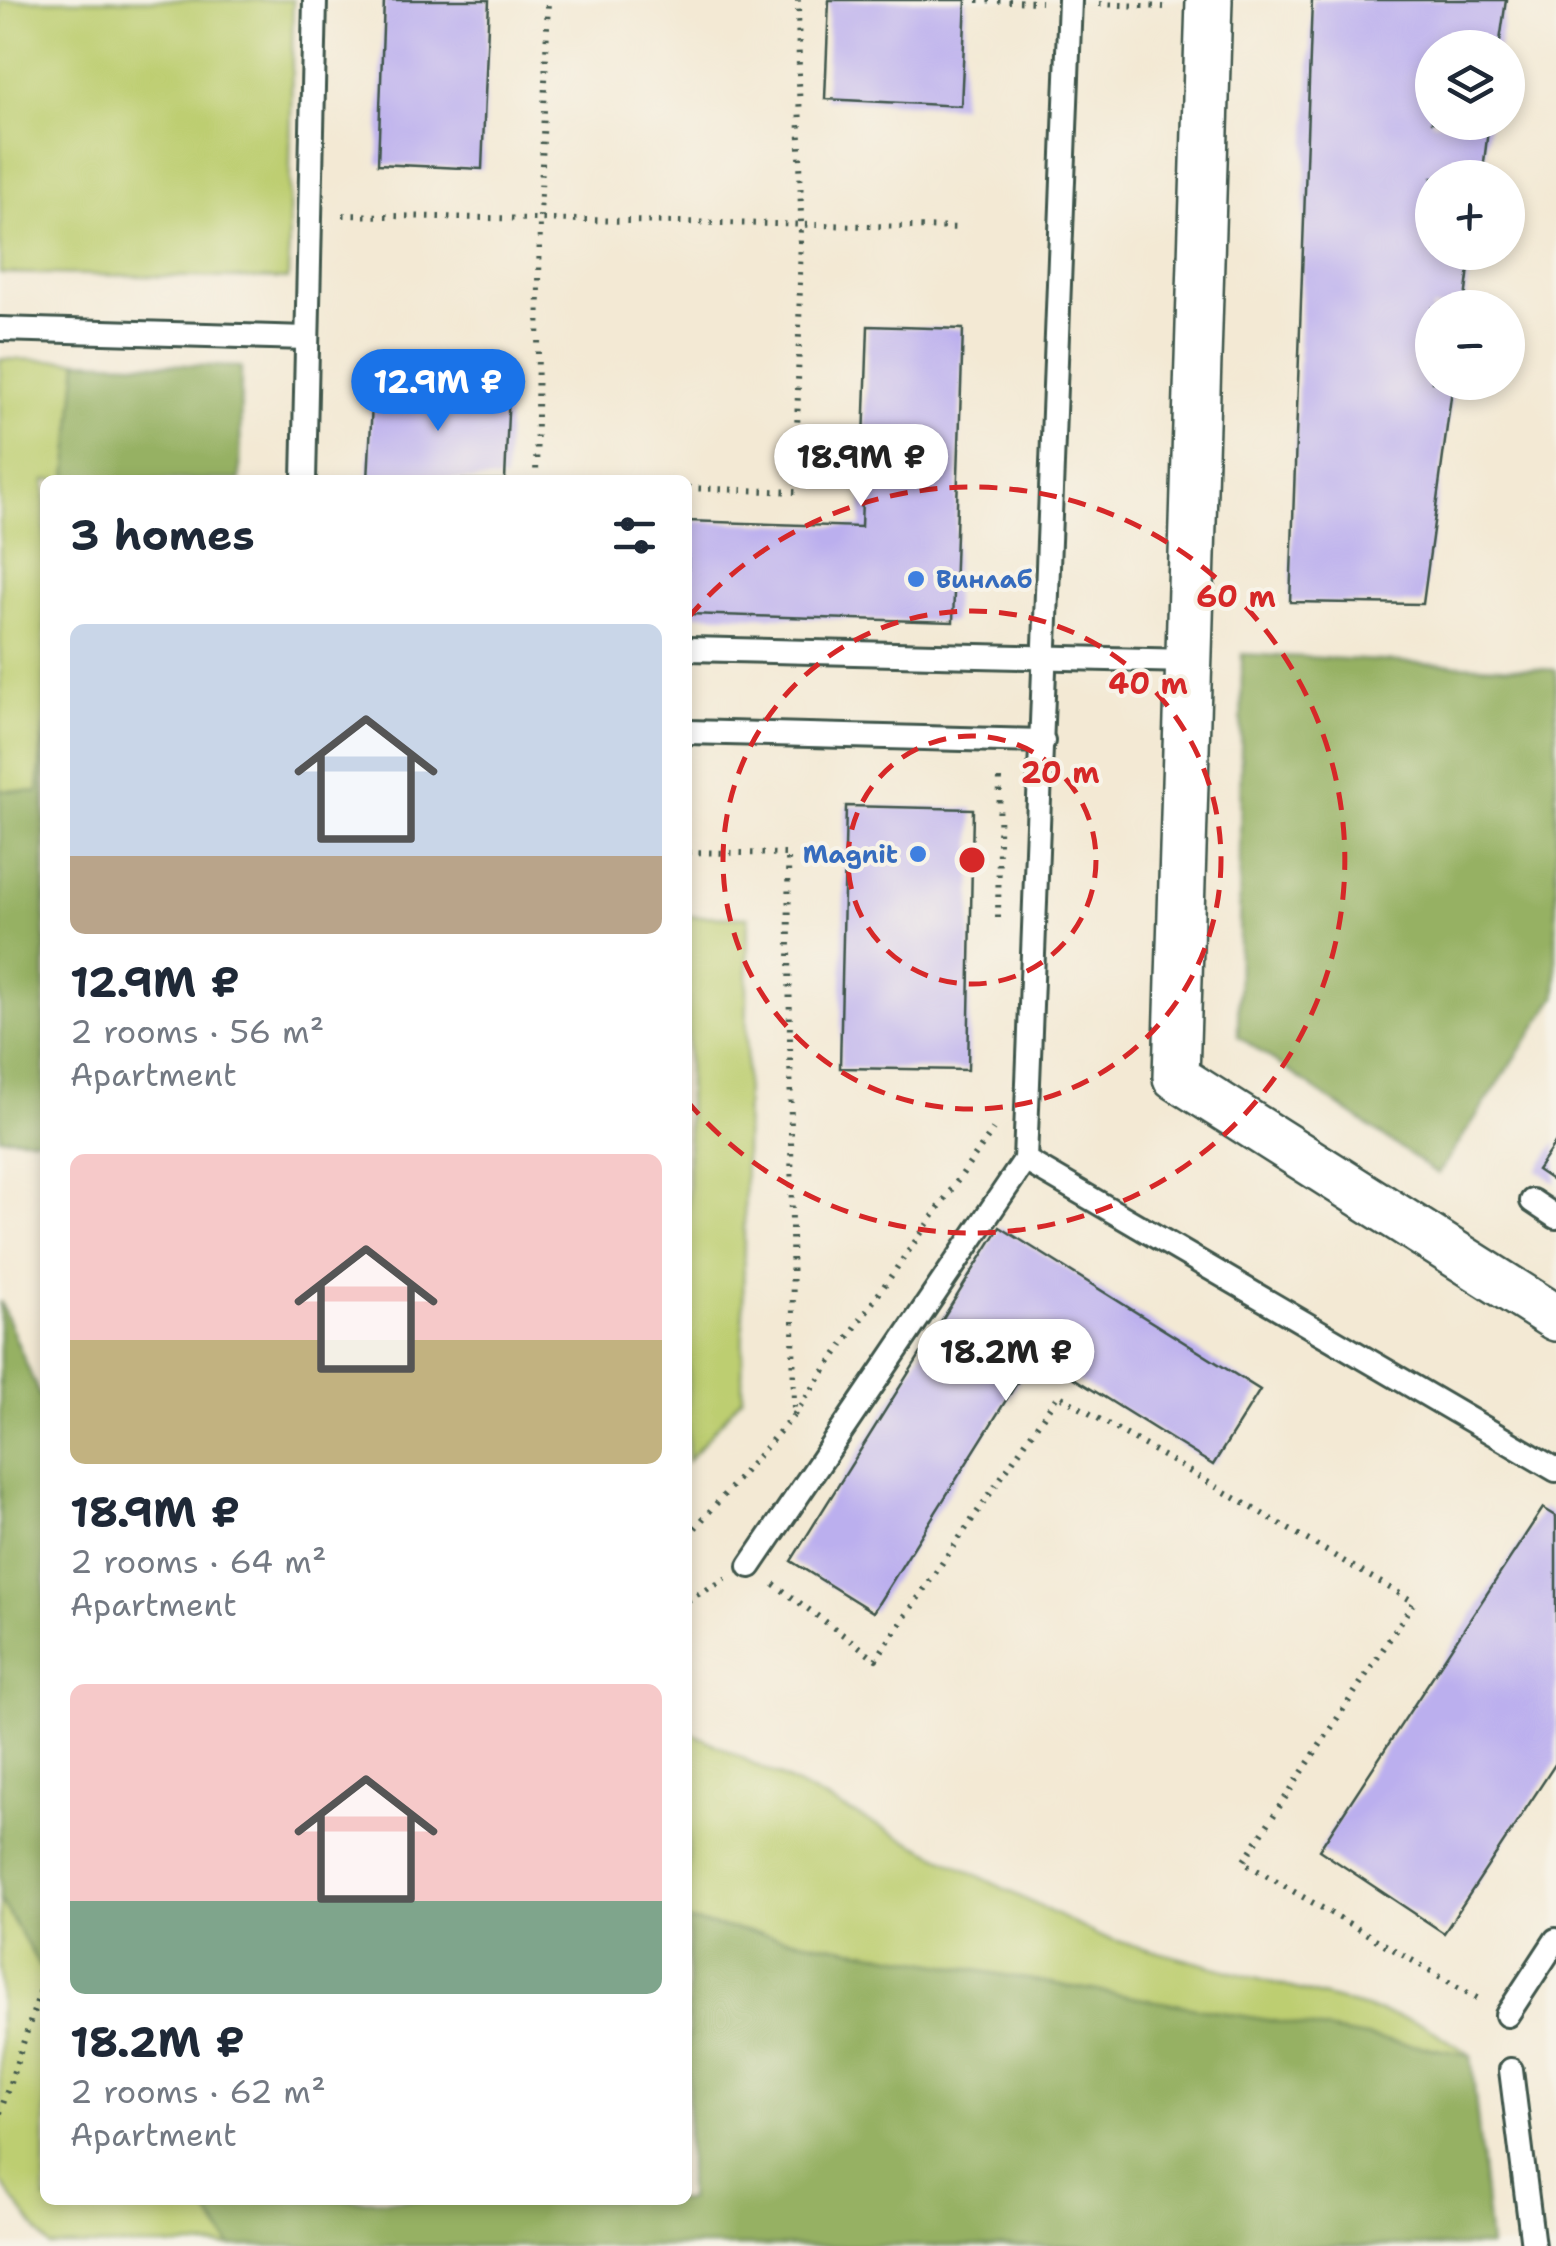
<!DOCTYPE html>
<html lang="en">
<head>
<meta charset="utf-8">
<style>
  body { margin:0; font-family:"Shantell Sans",sans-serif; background:#f2f2f3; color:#1f2937; height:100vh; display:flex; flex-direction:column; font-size:38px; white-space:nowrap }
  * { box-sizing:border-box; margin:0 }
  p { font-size:32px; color:#747a83 }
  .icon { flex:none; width:55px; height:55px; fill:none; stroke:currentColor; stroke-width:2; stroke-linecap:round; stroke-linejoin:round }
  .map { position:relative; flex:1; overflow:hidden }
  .drawer { position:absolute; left:40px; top:475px; width:652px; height:1730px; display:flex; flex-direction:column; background:#fff; border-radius:15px; box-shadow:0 5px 15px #0003 }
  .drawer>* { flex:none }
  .buttons { position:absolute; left:1415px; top:30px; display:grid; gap:20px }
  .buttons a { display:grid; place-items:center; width:110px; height:110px; border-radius:50%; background:#fff; box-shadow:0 5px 15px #0003; font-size:50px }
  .price { position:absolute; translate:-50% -85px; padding:0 22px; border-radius:35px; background:#fff; color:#222; font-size:32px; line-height:65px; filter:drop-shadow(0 2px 5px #0008) }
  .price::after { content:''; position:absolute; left:50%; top:60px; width:30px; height:22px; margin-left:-15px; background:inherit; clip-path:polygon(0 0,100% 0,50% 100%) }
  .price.active { background:#1a73e8; color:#fff }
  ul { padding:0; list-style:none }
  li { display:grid; align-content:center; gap:20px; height:530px; padding:0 30px }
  li span { display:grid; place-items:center; height:310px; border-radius:15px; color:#555 }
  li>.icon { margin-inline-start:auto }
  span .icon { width:180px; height:180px; fill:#fffc; stroke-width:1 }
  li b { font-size:42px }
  h2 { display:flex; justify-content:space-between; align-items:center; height:120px; padding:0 30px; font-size:42px }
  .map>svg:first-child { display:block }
  .green { fill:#bdce71; stroke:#6e8652; stroke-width:2.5 }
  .forest { fill:#96b163; stroke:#5a774c; stroke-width:2.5 }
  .building { fill:#bbafee }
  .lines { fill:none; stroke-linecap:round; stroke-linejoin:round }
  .service-casing { stroke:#3f574c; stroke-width:28 }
  .minor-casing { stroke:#3f574c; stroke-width:50 }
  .path { stroke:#3f574c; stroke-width:6; stroke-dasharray:2.5 8; stroke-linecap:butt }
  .service { stroke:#fff; stroke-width:22 }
  .minor { stroke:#fff; stroke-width:45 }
  .ring { fill:none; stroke:#d62828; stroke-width:5; stroke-dasharray:18 12 }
  .shop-dot { fill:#3f7fe0; stroke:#f7f3e8; stroke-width:4 }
  .labels { text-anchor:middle; stroke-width:8; stroke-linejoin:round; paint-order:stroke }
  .shop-label { font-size:25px; font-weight:bold; fill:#366cbe; stroke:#f7f3e8; text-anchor:start }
  .centre { fill:#d62828; stroke:#f7f3e8; stroke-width:5 }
  .ring-label { font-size:30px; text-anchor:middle; font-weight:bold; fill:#d62828; stroke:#f7f3e8; stroke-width:8; stroke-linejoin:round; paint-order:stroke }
</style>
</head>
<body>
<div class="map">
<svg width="1556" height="2246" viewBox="0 0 1556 2246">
  <rect width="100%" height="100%" fill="#f7f3e8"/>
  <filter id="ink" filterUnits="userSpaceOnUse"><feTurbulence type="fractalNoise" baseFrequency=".01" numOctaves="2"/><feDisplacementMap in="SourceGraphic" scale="20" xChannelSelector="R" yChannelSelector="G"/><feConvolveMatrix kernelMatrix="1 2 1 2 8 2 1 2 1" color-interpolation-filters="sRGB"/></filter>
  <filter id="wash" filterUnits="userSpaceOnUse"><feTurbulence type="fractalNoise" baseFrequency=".0048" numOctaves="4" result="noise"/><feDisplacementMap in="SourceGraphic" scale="40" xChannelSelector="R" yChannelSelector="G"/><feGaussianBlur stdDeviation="2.25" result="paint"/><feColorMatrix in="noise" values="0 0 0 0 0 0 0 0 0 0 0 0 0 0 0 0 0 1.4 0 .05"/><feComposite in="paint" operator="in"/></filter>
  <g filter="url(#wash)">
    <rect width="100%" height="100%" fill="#f3e9d4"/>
    <!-- green -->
    <g class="green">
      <path d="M0,0H293L288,279L0,273Z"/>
      <path d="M0,359L78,361L67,480H45V715L38,792L0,790Z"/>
      <path d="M688,916L748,917L742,1397L688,1461Z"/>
      <path d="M688,1731L1099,1936L1421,2023L1471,2055L688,1921Z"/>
      <path d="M0,1899L45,1975V2200H199L231,2246H49L0,2181Z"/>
    </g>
    <!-- forest -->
    <g class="forest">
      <path d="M78,361L241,367L240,480H67Z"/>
      <path d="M1242,654L1556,670V997L1438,1174L1238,1036Z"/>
      <path d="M45,715V1139L0,1137V790L38,792Z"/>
      <path d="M0,1301L45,1409V1975L0,1899Z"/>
      <path d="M688,1921L1471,2055L1490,2246H231L199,2200H688Z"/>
    </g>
    <g id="blocks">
      <!-- building -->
      <g class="building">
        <path d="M384,0H489L482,169L378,164Z"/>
        <path d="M829,0H966L961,106L825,99Z"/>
        <path d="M1312,0H1506L1499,48H1432V122H1489L1482,178H1432V252H1471L1464,308H1432V382H1453L1423,604L1290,602Z"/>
        <path d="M868,326L963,329L953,622L688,614V521L861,527Z"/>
        <path d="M373,384L509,391L505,480H368Z"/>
        <path d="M846,806L973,809L968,1070L840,1068Z"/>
        <path d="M1556,1142V1183L1537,1170Z"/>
        <path d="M1000,1227L1260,1390L1213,1465L1035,1354L873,1612L791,1561Z"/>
        <path d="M1543,1508L1556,1516V1763L1444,1933L1319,1850Z"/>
      </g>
    </g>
  </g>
  <g filter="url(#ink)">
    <use href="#blocks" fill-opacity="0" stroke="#3f574c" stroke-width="2.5"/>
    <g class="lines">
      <defs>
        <g id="service">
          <path d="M0,329L307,338"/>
          <path d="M304,480L315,0"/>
          <path d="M688,649L1189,661"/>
          <path d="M688,732L1043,741"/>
          <path d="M1025,1160L1556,1470"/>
          <path d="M1532,1201L1556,1217"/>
          <path d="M750,1566L1025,1160L1070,0"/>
          <path d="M1507,2015L1556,1940"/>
          <path d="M1511,2070L1533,2246"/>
        </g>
        <path id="minor" d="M1209,0L1176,1077L1556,1318"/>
      </defs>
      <!-- service casing -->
      <use href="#service" class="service-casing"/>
      <!-- minor casing -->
      <use href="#minor" class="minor-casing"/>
      <!-- path -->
      <g class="path">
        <path d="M977,0L1041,2"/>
        <path d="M1099,4L1164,7"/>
        <path d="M343,215L962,228"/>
        <path d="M536,480L540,219L548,0"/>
        <path d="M688,488L796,492L801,225L798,0"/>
        <path d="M688,852L788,854L794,1415L688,1536"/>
        <path d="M998,918L1000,771"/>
        <path d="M794,1415L993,1130"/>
        <path d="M774,1584L876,1659L1058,1395L1414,1602L1243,1862L1482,2001"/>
        <path d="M688,1600L726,1579"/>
        <path d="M0,2113L45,1977"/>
      </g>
      <!-- service -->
      <use href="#service" class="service"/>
      <!-- minor -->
      <use href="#minor" class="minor"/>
    </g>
  </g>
  <!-- distance rings -->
  <g class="ring">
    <circle cx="972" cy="860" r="124"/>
    <circle cx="972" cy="860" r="249"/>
    <path d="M688 618A373 373 0 1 1 688 1102"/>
  </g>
  <!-- markers -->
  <g class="shop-dot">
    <circle cx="916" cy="579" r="10"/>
    <circle cx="918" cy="854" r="10"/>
  </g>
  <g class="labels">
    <!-- shop labels -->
    <g class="shop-label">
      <text x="936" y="588">Винлаб</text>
      <text x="898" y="863" text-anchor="end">Magnit</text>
    </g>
  </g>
  <circle cx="972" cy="860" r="15" class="centre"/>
  <g class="ring-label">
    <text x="1236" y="607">60 m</text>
    <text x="1148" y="694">40 m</text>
    <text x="1060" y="783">20 m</text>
  </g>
</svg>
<div class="buttons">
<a><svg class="icon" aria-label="layers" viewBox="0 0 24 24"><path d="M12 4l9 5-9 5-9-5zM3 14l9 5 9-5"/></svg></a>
<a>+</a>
<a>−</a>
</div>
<b class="price active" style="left:438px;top:434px">12.9M ₽</b>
<b class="price" style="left:861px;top:509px">18.9M ₽</b>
<b class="price" style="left:1006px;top:1404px">18.2M ₽</b>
<section class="drawer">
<h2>3 homes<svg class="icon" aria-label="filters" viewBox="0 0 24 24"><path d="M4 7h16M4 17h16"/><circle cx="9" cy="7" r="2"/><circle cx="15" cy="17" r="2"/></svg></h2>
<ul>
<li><span style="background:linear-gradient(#c9d6e8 75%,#b9a48a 0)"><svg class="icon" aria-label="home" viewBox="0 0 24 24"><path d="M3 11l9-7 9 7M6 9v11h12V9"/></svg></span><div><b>12.9M ₽</b><p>2 rooms · 56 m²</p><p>Apartment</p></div></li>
<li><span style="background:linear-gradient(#f6c9c9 60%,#c2b280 0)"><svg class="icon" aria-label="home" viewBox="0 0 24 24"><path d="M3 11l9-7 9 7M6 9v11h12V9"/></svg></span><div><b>18.9M ₽</b><p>2 rooms · 64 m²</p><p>Apartment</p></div></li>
<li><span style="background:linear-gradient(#f6c9c9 70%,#7fa58c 0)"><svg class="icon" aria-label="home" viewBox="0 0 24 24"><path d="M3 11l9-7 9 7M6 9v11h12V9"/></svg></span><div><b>18.2M ₽</b><p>2 rooms · 62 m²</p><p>Apartment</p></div></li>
</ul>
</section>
</div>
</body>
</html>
